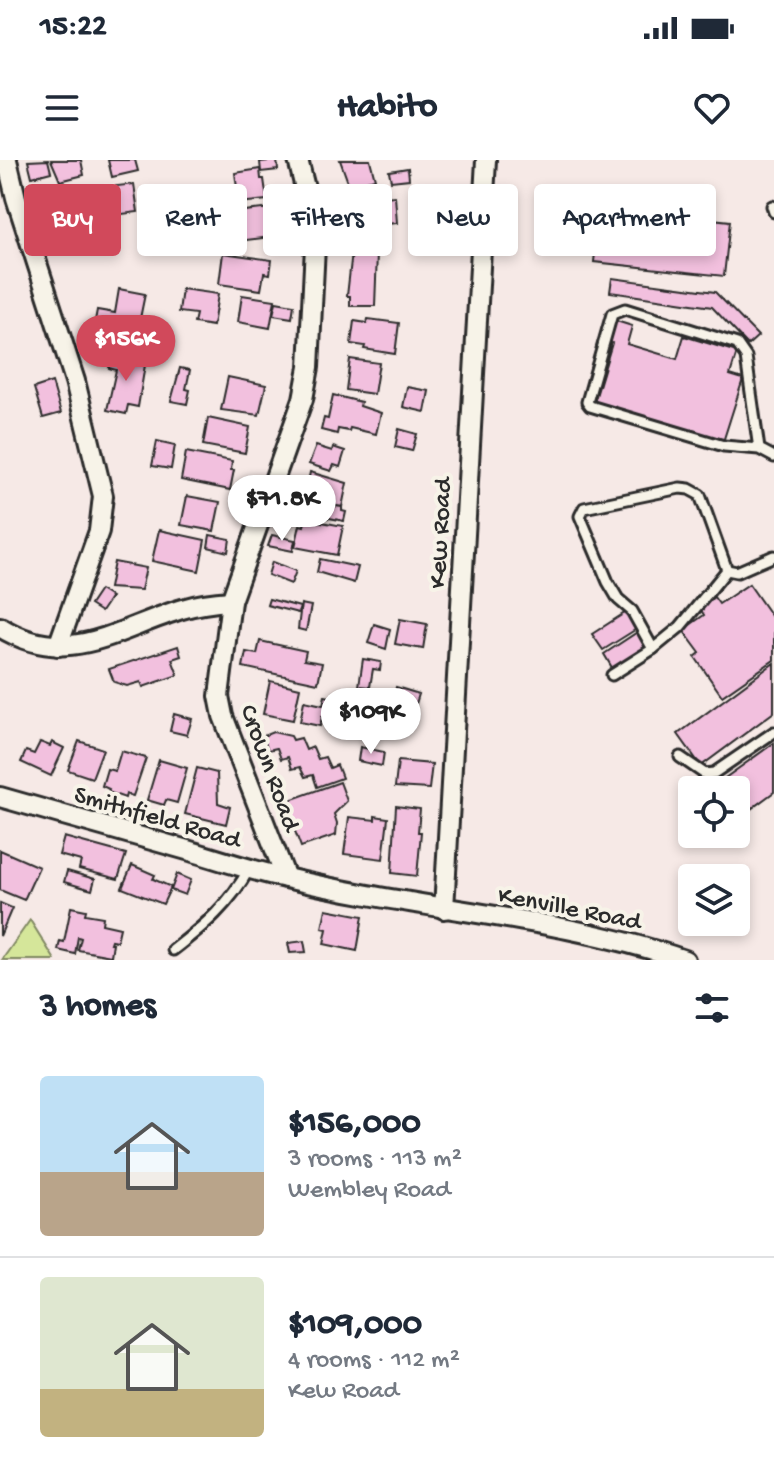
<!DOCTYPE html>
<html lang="en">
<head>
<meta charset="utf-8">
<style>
  body { margin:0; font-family:"Gochi Hand",sans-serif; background:#f6f6f7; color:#1f2937; height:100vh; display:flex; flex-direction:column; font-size:30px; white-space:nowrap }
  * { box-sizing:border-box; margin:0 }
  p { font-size:26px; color:#747a83 }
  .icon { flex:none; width:44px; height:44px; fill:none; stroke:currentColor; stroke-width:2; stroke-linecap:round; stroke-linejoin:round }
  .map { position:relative; height:800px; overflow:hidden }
  .sheet { display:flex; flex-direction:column; background:#fff; flex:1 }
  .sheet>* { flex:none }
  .guide { position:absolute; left:24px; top:24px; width:726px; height:72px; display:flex; gap:16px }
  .buttons { position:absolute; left:678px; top:616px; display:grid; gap:16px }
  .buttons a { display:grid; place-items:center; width:72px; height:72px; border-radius:8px; background:#fff; box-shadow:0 4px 12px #0003; font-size:40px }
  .price { position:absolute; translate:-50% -68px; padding:0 18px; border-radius:28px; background:#fff; color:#222; font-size:26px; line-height:52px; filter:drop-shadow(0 2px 4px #0008) }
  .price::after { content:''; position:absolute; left:50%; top:48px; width:24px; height:18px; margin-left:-12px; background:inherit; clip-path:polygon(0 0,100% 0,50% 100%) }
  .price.active { background:#d1495b; color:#fff }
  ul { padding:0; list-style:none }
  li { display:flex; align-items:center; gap:24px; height:200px; padding:0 40px }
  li+li { border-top:2px solid #e0e1e3 }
  li span { display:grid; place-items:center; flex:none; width:224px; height:160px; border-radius:8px; color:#555 }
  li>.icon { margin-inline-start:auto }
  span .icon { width:96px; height:96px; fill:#fffc; stroke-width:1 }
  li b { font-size:34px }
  h2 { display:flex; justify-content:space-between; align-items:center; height:96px; padding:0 40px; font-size:34px }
  .chip { padding:0 28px; border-radius:8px; background:#fff; box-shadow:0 4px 12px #0003; font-size:28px; line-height:72px }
  .chip.active { background:#d1495b; color:#fff }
  .status { display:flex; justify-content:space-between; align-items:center; height:56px; padding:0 40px; background:#fff; direction:ltr }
  .status svg { height:22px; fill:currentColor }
  header { display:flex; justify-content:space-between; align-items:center; height:104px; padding:0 40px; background:#fff; font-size:36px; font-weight:700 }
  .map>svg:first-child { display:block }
  .green { fill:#d5e69a; stroke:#808862; stroke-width:2 }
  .building { fill:#f2c0de; stroke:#2b2b2b; stroke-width:2 }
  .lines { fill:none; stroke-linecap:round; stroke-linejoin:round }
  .lane-casing { stroke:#2b2b2b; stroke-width:15 }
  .street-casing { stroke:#2b2b2b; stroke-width:24 }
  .lane { stroke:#f7f3e8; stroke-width:9 }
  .street { stroke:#f7f3e8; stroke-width:18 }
  .labels { text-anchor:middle; stroke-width:8; stroke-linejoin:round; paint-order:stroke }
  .street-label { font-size:26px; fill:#2b2b2b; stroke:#f7f3e8 }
</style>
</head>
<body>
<div class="status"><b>15:22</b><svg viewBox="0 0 49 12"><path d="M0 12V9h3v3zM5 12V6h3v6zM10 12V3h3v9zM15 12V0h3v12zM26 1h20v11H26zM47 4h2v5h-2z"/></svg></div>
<header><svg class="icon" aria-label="menu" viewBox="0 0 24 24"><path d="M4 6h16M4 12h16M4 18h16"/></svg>Habito<svg class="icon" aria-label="heart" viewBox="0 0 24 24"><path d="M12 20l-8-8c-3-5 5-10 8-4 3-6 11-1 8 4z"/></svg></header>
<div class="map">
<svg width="774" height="800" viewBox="0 0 774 800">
  <rect width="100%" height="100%" fill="#f6e9e6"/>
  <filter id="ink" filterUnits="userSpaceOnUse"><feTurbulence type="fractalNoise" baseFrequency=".0125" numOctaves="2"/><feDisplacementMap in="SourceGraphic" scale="16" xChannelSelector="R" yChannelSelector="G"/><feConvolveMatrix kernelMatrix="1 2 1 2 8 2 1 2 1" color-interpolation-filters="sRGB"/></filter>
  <g filter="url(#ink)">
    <!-- green -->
    <path class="green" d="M30,760L55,800H2Z"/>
    <!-- building -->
    <g class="building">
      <path d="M48,0L51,12L32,17L28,1Z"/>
      <path d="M51,0H81L84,15L60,21Z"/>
      <path d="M108,0H135L138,11L112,17Z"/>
      <path d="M277,0L278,10L261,12L260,2Z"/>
      <path d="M340,0H370L375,19L349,25Z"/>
      <path d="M408,8L409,19L391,21L389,11Z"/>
      <path d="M260,9L261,19H264L267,40L239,43L235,13Z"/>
      <path d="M134,24L138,52L99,57L92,29Z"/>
      <path d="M370,27L371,38L395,36L397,63L345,67L343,40H349L348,28Z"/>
      <path d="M600,47L730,61L724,116L594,102Z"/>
      <path d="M271,48L272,60L277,59L279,76L230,82L226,53Z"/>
      <path d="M352,92L377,93L375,146H350V136H347Z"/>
      <path d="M223,93L272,100L270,114L264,113L261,130L219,124Z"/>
      <path d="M612,118L715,132L758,176L748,185L712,147L610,132Z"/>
      <path d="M119,129L145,134L135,183L131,182L130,187L102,182V179L92,177L97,150L115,153Z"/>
      <path d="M182,129L218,134L213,166L194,163L196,154L179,152Z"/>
      <path d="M242,135L275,140L270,168L238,162Z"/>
      <path d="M276,142L294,145L292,158L273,155Z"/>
      <path d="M368,159L399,163L395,194L364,189L365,186L351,184L354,161L367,163Z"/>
      <path d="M613,160L632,166L627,184L677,199L684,176L737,192L730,215L743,219L722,285L593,246L612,183L607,181Z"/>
      <path d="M157,169H166L165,200L155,198Z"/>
      <path d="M112,194L146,199L138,247L128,245L126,254L107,250L116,210L109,208Z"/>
      <path d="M350,199L379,203L374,234L346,230Z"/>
      <path d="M180,208L190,210L186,229L190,230L187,244L171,241Z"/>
      <path d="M228,217L266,225L259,255L221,250Z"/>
      <path d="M52,222L61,253L43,258L34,228Z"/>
      <path d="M407,227L429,231L425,252L403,247Z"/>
      <path d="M333,235L361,242L360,246L381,253L376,274L350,268L349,271L338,269L337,274L321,270L324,258L328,259Z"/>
      <path d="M208,258L250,267L245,293L203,285Z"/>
      <path d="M399,269L417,274L412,291L395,287Z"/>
      <path d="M157,281L175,285L171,309L152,306Z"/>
      <path d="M316,286L332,291L333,287L345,291L340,307L334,305L331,311L309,304Z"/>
      <path d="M186,292L232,301L231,310H234L230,330L181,320Z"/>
      <path d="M310,312L347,323L342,347L304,342Z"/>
      <path d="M187,336L220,342L214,371L181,365Z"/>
      <path d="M304,342L342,347V351L346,352L344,361L301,352Z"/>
      <path d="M307,353L317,355L316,361L343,366L337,395L295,387L300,365L304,366Z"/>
      <path d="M159,370L205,380L199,411L152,401Z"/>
      <path d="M210,375L230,379L228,392L208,387Z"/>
      <path d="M272,375L295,380L293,391L268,386Z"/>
      <path d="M320,399L358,407L354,423L317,412Z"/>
      <path d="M114,402L146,408L141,430L109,428Z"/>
      <path d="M272,402L296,411L291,424L268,415Z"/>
      <path d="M749,424L774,460V500L722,536L695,497L700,493L683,470L704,455L699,447L714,437L719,444Z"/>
      <path d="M100,430L111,437L101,452L90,445Z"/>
      <path d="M269,439L300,447L298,453L267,445Z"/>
      <path d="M301,444L311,446L306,471L298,469Z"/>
      <path d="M628,451L638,468L603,490L592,474Z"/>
      <path d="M400,459L427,464L423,489L395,484Z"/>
      <path d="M374,464L390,469L386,489L368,483Z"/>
      <path d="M639,471L650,488L614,511L604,494Z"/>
      <path d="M260,481L306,491L304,500L322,503L318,523L243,507L246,492L257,494Z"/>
      <path d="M178,486L181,496L172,499L178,515L143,527L141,522L127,526L114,522L109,509Z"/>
      <path d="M363,499L381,502L380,510L373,509L370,527L359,526Z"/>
      <path d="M774,503V552L701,606L678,574Z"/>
      <path d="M270,521L300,528L293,560L263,554Z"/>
      <path d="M396,527L419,534L407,573L387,567Z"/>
      <path d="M325,536L344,540L340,561L322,557L320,566L300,562L304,541L323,545Z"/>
      <path d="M174,554L192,559L187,575L170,571Z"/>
      <path d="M273,572L291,576L293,580L301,578L306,590L313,587L318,599L325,597L330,608L337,605L342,618L317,627L313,615L305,617L300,607L292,609L288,597L281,599L277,588L268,590L263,576Z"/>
      <path d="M79,581L103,589L92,618L68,610Z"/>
      <path d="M40,582L50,586L52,582L64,588L51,616L21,602L26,591L34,594Z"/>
      <path d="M774,583V632L736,660V630L711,628Z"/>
      <path d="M360,587L384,592L382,606L358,601Z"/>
      <path d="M121,591L146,598L133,636L126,634L125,638L108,632L109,629L102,626L107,609L115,611Z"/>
      <path d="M159,600L187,608L177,643L166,640L164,645L147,640Z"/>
      <path d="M398,601L432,604L429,629L395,627Z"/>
      <path d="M197,608L217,613L218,643L230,647L226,664L185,654Z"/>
      <path d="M340,622L347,641L334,654L337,663L336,675L301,687L284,642Z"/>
      <path d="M396,646L420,649L418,672H421L417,716L392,713Z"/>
      <path d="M375,656L388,658L383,699L344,694L349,657L375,660Z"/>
      <path d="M64,677L126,694L118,719L79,709L81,701L59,695Z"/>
      <path d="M0,690L39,707L24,740L0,730Z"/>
      <path d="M132,705L155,715L153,719L171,727L163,744L122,728Z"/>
      <path d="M67,711L95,719L92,730L64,722Z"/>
      <path d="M177,714L191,720L185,735L171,730Z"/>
      <path d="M0,743L12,748L0,776Z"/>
      <path d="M71,747L86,750L85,754L103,757L102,764L120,768L117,781L111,780L110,783H113L111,796L78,790L81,778L78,777L75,794L58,790L60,781L64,782Z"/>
      <path d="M326,749L363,756L357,791L324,784L327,769L322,768Z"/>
      <path d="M304,781L306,792L290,793L288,783Z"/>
    </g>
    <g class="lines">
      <defs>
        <g id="lane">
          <path d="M772,46L774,52"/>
          <path d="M759,289L746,197L737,184L625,149L612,154L587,242L590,246L724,286L759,289L774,297"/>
          <path d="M653,489L680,467L727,410"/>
          <path d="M612,515L653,489L632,451L618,439L608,422L580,356L584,348L680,328L689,329L700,335L727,410L737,412L774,396"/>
          <path d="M680,597L705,614L714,613L774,572"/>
          <path d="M173,790C204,766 230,744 249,709"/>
        </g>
        <g id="street">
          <path d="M7,0L16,38L75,221L103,336L99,371L58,486"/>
          <path d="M0,467C68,509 116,469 182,449C198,444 214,442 231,441"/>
          <path d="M0,637C62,655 125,672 187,690C220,700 253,711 286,718C418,750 556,756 685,800"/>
          <path d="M286,718L223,556L219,536L231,441L303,239L309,207L315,86L311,52L298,0"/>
          <path d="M444,749L486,0"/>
        </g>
      </defs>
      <!-- lane casing -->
      <use href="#lane" class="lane-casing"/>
      <!-- street casing -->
      <use href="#street" class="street-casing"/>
      <!-- lane -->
      <use href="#lane" class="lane"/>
      <!-- street -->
      <use href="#street" class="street"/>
    </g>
  </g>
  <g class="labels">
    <!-- street labels -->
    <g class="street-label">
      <text transform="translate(438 373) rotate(-87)" y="9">Kew Road</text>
      <text transform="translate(272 607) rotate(70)" y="9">Crown Road</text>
      <text transform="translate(158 655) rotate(16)" y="9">Smithfield Road</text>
      <text transform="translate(570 746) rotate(11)" y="9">Kenville Road</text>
    </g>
  </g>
</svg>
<div class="buttons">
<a><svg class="icon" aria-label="locate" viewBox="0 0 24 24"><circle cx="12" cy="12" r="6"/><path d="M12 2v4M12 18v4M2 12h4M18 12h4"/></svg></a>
<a><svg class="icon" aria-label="layers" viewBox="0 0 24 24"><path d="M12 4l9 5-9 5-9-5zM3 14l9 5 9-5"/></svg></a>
</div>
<b class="price active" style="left:126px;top:223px">$156K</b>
<b class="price" style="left:282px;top:383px">$71.8K</b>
<b class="price" style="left:371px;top:596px">$109K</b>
<div class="guide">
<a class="chip active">Buy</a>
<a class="chip">Rent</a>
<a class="chip">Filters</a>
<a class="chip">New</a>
<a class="chip">Apartment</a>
</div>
</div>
<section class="sheet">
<h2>3 homes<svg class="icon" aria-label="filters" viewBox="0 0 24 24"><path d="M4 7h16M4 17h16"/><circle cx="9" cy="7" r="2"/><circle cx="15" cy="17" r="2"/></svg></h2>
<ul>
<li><span style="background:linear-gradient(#bfe0f5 60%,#b9a48a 0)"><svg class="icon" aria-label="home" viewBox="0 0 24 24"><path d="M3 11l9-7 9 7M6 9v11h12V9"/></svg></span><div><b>$156,000</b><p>3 rooms · 113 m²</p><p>Wembley Road</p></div></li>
<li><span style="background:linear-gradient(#dfe7d0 70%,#c2b280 0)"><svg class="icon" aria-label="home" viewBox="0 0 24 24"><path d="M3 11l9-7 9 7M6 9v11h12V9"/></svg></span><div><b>$109,000</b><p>4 rooms · 112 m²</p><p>Kew Road</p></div></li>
</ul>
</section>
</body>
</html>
